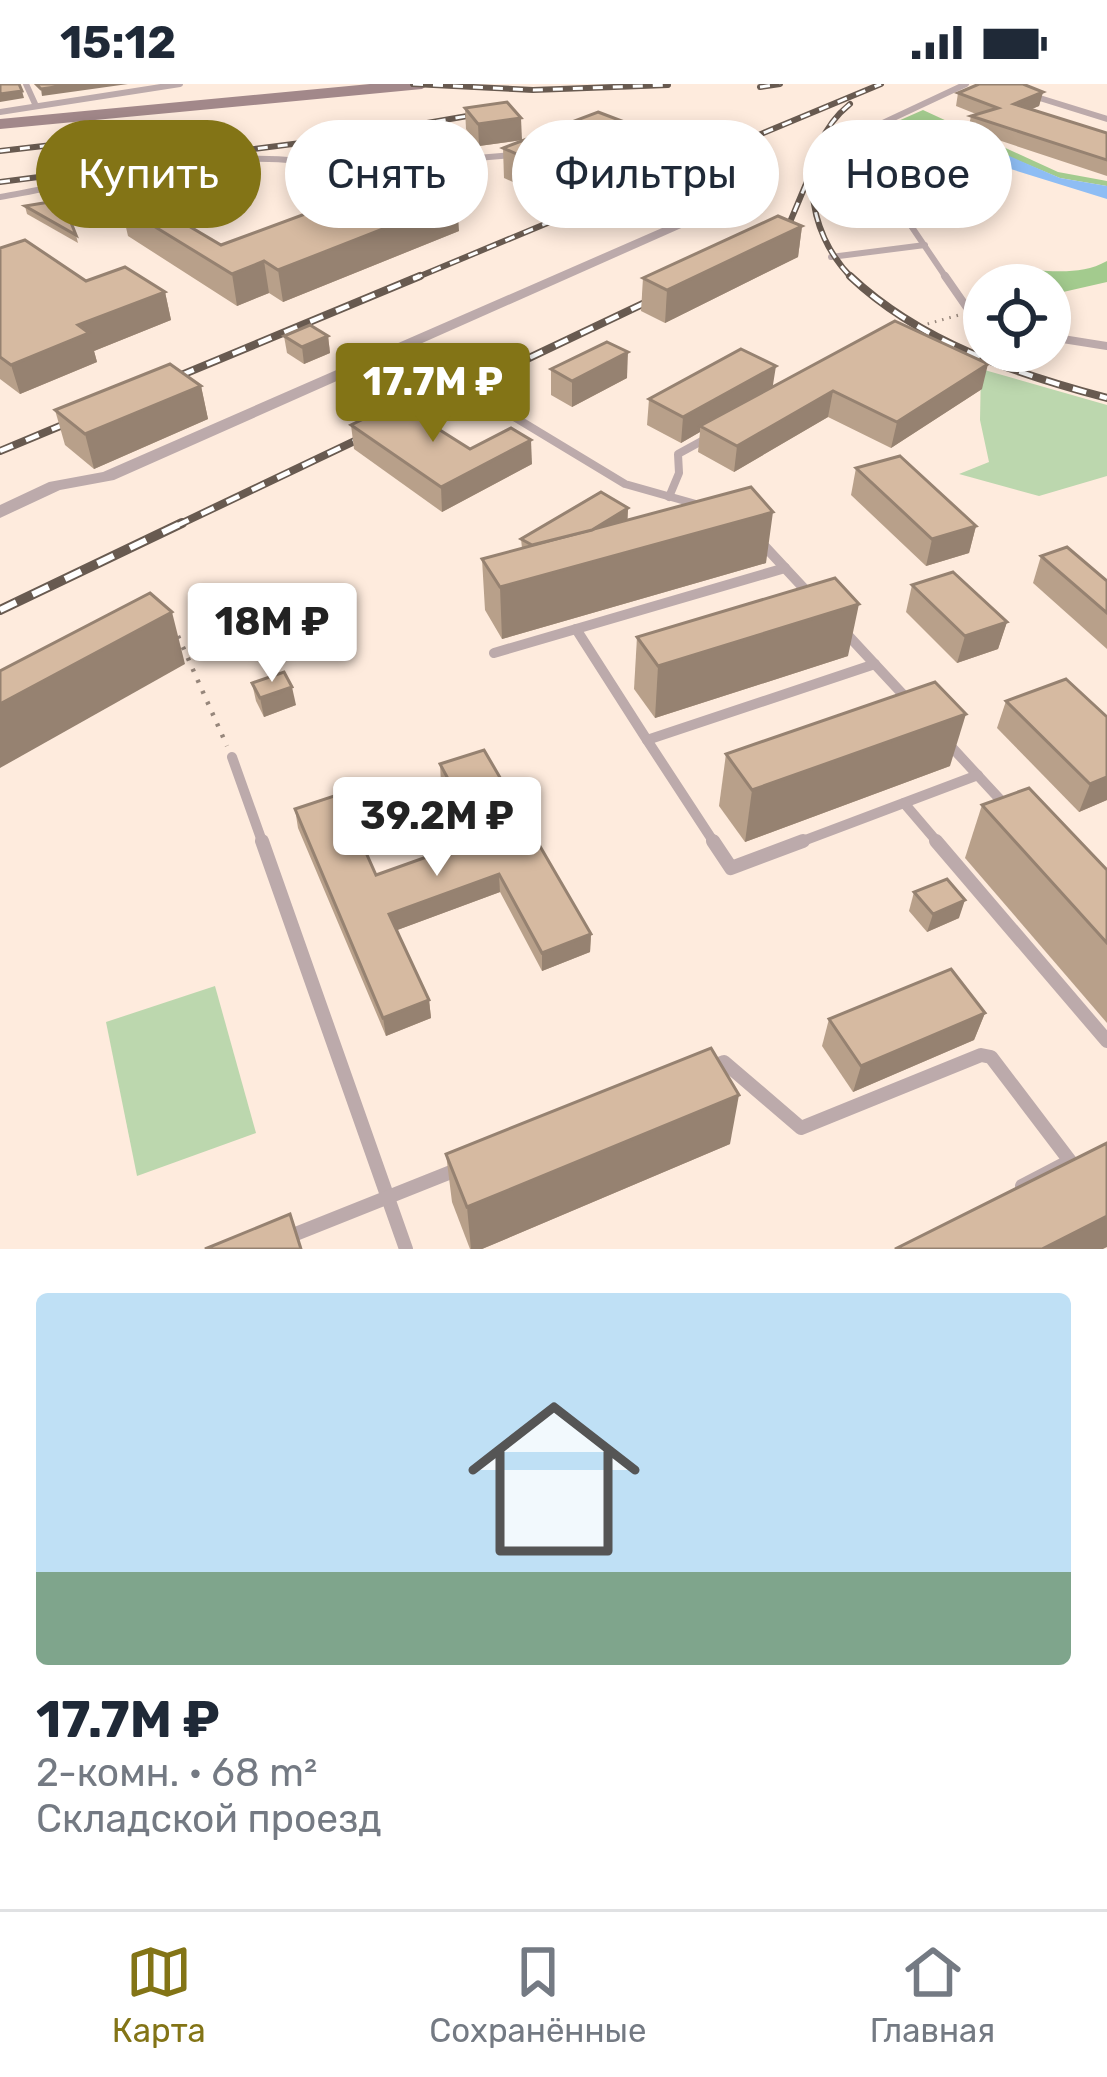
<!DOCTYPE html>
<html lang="ru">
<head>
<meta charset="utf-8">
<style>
  body { margin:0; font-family:Rubik,sans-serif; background:#f6f6f7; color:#1f2937; height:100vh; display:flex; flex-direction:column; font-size:45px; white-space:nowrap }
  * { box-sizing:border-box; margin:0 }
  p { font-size:39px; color:#747a83 }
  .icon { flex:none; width:66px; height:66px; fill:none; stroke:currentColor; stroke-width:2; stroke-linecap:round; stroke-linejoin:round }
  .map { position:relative; height:1165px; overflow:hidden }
  .side { display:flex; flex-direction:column; background:#fff; flex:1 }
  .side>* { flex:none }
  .hud { position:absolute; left:36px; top:36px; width:1035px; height:108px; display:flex; gap:24px }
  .tools { position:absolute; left:963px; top:180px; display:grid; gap:24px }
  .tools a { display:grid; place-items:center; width:108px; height:108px; border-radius:50%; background:#fff; box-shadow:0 6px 18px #0003; font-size:60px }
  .price { position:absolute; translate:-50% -102px; padding:0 27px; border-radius:12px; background:#fff; color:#222; font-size:39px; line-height:78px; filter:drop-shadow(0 3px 6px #0008) }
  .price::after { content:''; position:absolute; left:50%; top:72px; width:36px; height:27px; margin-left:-18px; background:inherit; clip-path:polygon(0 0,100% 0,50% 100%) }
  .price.current { background:#837416; color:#fff }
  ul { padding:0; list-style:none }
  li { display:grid; align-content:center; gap:24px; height:636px; padding:0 36px }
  li span { display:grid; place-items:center; height:372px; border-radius:12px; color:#555 }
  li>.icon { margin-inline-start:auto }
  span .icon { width:216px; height:216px; fill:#fffc; stroke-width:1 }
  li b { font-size:51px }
  .chip { padding:0 42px; border-radius:54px; background:#fff; box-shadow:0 6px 18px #0003; font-size:42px; line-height:108px }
  .chip.current { background:#837416; color:#fff }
  .status { display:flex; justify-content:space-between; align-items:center; height:84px; padding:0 60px; background:#fff; direction:ltr }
  .status svg { height:33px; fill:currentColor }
  .dock { display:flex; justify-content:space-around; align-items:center; height:168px; border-top:3px solid #e0e1e3; background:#fff; font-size:33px; color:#747a83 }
  .dock a { display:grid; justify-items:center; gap:6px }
  .dock .current { color:#837416 }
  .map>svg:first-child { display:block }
  .green { fill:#bcd7ae }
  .forest { fill:#a3cb8e }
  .water { fill:#8ebdf4 }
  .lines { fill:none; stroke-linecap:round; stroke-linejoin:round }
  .path-far1 { stroke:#96867b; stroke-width:3; stroke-dasharray:1.5 6; stroke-linecap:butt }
  .path { stroke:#96867b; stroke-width:4.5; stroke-dasharray:3 9; stroke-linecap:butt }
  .lane-far3 { stroke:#bcaaab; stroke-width:6 }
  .lane-far2 { stroke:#bcaaab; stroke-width:8 }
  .lane-far1 { stroke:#bcaaab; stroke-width:10 }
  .lane { stroke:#bcaaab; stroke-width:14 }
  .street { fill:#bcaaab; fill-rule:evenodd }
  .secondary { fill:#a2888a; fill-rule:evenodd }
  .rail-far2-casing { stroke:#685a50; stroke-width:6 }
  .rail-far1-casing { stroke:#685a50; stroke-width:8 }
  .rail-casing { stroke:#685a50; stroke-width:10 }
  .rail-far2 { stroke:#fff; stroke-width:3; stroke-dasharray:10; stroke-linecap:butt }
  .rail-far1 { stroke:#fff; stroke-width:4.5; stroke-dasharray:14; stroke-linecap:butt }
  .rail { stroke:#fff; stroke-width:6; stroke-dasharray:18; stroke-linecap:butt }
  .wall { fill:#b8a08a }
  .shaded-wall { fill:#968271 }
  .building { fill:#d6baa1; stroke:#968271; stroke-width:3 }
</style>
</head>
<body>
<div class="status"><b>15:12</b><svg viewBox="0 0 49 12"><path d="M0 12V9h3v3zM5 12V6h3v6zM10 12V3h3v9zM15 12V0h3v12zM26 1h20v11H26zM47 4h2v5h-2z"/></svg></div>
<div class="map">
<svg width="1107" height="1165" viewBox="0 0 1107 1165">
  <rect width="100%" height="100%" fill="#feebdd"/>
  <!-- green -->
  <g class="green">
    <path d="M981,285L1107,321V392L1039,412L959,390L989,378L980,336Z"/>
    <path d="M215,902L256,1049L137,1092L106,938Z"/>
  </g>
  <!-- forest -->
  <g class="forest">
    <path d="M923,26L1058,88L1107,97V102L1060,94L997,68L880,45Z"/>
    <path d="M1107,177V198L1050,211V201H1021L1028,186C1055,187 1082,191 1107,177Z"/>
  </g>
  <!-- water -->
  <path class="water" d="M942,56L973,66L986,62L1060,94L1107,102V115L953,67L938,58Z"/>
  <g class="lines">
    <!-- path-far1 -->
    <path class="path-far1" d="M906,246L959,231"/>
    <!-- path -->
    <path class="path" d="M178,552L227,662"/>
    <!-- lane-far3 -->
    <g class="lane-far3">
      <path d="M26,0L36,22"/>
      <path d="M1030,11L1107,35"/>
      <path d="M0,28L180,0"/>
      <path d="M631,46L693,39"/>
      <path d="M333,86L514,71"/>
      <path d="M0,113C83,99 249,56 326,84C343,90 355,108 371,117"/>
      <path d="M831,173L925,161"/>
      <path d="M947,195L857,62L855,52L966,0"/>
    </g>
    <!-- lane-far2 -->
    <g class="lane-far2">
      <path d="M945,192L970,228L984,236"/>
      <path d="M1050,253L1107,262"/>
      <path d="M468,305L625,400L703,422"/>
      <path d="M669,413L679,389L678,370L709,353"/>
    </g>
    <!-- lane-far1 -->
    <g class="lane-far1">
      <path d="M758,455L811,512"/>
      <path d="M576,545L647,656"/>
      <path d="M844,547L909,617"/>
      <path d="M494,569L785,484"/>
      <path d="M946,657L1007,723"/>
      <path d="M232,673L263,760"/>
      <path d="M904,719L939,760"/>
      <path d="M715,760L647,656L875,580"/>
      <path d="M795,760L978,691"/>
    </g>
    <!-- lane -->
    <g class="lane">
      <path d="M262,757L406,1165"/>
      <path d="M713,757L731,784L803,757"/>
      <path d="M936,757L1107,957"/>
      <path d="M712,983L724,978L801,1044L981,971L991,973L1070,1077L1022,1102"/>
      <path d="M258,1165L461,1084"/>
    </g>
    <!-- street -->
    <path class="street" d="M685,134L697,137L114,396L60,406L0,434V421L49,398L103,388Z"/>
    <!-- secondary -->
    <path class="secondary" d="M370,0H430L422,5L0,45V35Z"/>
    <defs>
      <g id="rail-far2">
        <path d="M413,0L533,6L668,1"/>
        <path d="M760,3L780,0"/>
        <path d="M850,20C794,65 805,148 853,195"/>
        <path d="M0,67L52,61"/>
        <path d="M0,98L347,53L496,27"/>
        <path d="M768,157L790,138L811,88"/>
        <path d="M413,195L881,0"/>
      </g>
      <g id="rail-far1">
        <path d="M850,192C921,259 1014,289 1107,314"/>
        <path d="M155,302L420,192"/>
        <path d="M0,367L89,330"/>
        <path d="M176,442L672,206"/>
      </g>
      <path id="rail" d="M0,526L182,439"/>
    </defs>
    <!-- rail-far2 casing -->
    <use href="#rail-far2" class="rail-far2-casing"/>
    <!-- rail-far1 casing -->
    <use href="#rail-far1" class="rail-far1-casing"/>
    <!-- rail casing -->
    <use href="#rail" class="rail-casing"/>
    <!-- rail-far2 -->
    <use href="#rail-far2" class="rail-far2"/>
    <!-- rail-far1 -->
    <use href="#rail-far1" class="rail-far1"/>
    <!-- rail -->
    <use href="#rail" class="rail"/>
  </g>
  <!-- wall -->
  <g class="wall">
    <path d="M1043,8L1039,22L1031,25L1107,49V92L968,46L971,32L976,30L956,22L958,9Z"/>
    <path d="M465,24L522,56L479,62L466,45Z"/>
    <path d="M643,45L642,74L546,113L504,94L503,64Z"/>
    <path d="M25,122L76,151L78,159L27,130Z"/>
    <path d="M121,122L221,161L459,147L283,218L269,209L237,222L128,152Z"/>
    <path d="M802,142L798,173L665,239L641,227L643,194Z"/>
    <path d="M0,164L86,197L165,208L171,236L94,267L97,278L20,310L0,295Z"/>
    <path d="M284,252H328L330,269L304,280L287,269Z"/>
    <path d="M551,285L627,294L572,323L551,311Z"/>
    <path d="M201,302L208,335L94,385L65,361L55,326Z"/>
    <path d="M773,303L982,305L891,364L828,333L734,388L698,368L700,348L681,359L647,341L649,315Z"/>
    <path d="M351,341L470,365L532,380L442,428L354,365Z"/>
    <path d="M856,384L976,442L969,469L926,482L851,411Z"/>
    <path d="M628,424L627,436L766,479L502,555L485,526L482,475L522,464L521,455Z"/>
    <path d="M1041,472L1107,497V565L1033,499Z"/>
    <path d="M912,501L1007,538L998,565L957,579L906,528Z"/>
    <path d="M637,553L848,572L655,634L634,605Z"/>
    <path d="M252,599L296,621L264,633L256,617Z"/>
    <path d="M1006,617L1107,716L1079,728L997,644Z"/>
    <path d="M726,670L950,682L745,758L719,722Z"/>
    <path d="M440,680L591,850L590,868L542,887L500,808L397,846L429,916L431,934L386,952L298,744L295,725L376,791L473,757L441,699Z"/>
    <path d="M982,721L1107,786V939L965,774Z"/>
    <path d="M914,808L959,834L927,848L909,827Z"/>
    <path d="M985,929L974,956L853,1008L822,962L829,935Z"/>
    <path d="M730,1060L482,1165H470L452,1118L446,1070Z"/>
  </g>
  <!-- shaded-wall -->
  <g class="shaded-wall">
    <path d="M76,0H128L42,12L41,5Z"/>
    <path d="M22,7L24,14L0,18V10Z"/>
    <path d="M1043,8L1039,22L1011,34L1014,20Z"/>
    <path d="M521,34L522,56L479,62L478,40Z"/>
    <path d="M643,45L642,74L546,113V83Z"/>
    <path d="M457,116L459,147L283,218L278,186Z"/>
    <path d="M802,142L798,173L665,239L667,206Z"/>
    <path d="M264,177L269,209L237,222L232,190Z"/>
    <path d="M165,208L171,236L94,267L97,278L20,310L11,281L78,241Z"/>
    <path d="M328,252L330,269L304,280L302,263Z"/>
    <path d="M628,268L627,294L572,323V297Z"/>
    <path d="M988,280L982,305L891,364L897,338Z"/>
    <path d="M776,282L772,307L700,342V348L681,359L683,333Z"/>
    <path d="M201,302L208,335L94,385L85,350Z"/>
    <path d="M833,307L828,333L734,388L737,362Z"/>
    <path d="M531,356L532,380L442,428L441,403Z"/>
    <path d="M628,424L627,450L773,428L766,479L502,555L500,503Z"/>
    <path d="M976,442L969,469L926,482L932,455Z"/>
    <path d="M859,520L848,572L655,634L658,582Z"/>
    <path d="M172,528L185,580L0,684V620Z"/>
    <path d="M1007,538L998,565L957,579L965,552Z"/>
    <path d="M292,603L296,621L264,633L260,614Z"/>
    <path d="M966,630L950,682L745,758L752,706Z"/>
    <path d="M1107,693V716L1079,728L1090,700Z"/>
    <path d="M499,790L500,808L392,848L389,830Z"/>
    <path d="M965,816L959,834L927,848L933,830Z"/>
    <path d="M591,850L590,868L542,887V869Z"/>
    <path d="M429,916L431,934L386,952L383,934Z"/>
    <path d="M985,929L974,956L853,1008L861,982Z"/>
    <path d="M739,1011L730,1060L482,1165H471L467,1123Z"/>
    <path d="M1107,1132V1163L1103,1165H1042Z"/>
  </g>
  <!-- building -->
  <g class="building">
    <path d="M0,0H19L22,7L0,10Z"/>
    <path d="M36,0H76L41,5Z"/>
    <path d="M979,0H1023L1043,8L1014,20L1107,49V76L971,32L998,24L958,9Z"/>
    <path d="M507,18L521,34L478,40L465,24Z"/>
    <path d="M598,28L643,45L546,83L503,64Z"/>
    <path d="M408,92L457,116L278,186L264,177L232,190L121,122L143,115L221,161Z"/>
    <path d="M62,116L76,151L25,122Z"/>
    <path d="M778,132L802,142L667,206L643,194Z"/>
    <path d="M25,156L86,197L125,183L165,208L78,241L89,249L11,281L0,273V164Z"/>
    <path d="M895,237L988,280L897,338L833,307L737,362L700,342Z"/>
    <path d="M310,241L328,252L302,263L284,252Z"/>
    <path d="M607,258L628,268L572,297L551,285Z"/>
    <path d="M741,265L776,282L683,333L649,315Z"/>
    <path d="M170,280L201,302L85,350L55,326Z"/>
    <path d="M397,319L470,365L511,344L531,356L441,403L351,341Z"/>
    <path d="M900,372L976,442L932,455L856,384Z"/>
    <path d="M751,403L773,428L500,503L482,475Z"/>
    <path d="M601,408L628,424L592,446L532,461L521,455Z"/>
    <path d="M1067,463L1107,497V529L1041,472Z"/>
    <path d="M953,488L1007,538L965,552L912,501Z"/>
    <path d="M835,494L859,520L658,582L637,553Z"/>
    <path d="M150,509L172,528L0,620V587Z"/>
    <path d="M284,588L292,603L260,614L252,599Z"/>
    <path d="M1066,595L1107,633V693L1090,700L1006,617Z"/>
    <path d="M935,598L966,630L752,706L726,670Z"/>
    <path d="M484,666L591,850L542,869L499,790L389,830L429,916L383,934L295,725L340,710L376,791L480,754L440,680Z"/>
    <path d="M1029,704L1107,786V859L982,721Z"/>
    <path d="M947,795L965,816L933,830L914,808Z"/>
    <path d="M951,885L985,929L861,982L829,935Z"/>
    <path d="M711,964L739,1011L467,1123L446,1070Z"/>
    <path d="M1107,1059V1132L1042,1165H895Z"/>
    <path d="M290,1130L301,1165H205Z"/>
  </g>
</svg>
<div class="tools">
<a><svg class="icon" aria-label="locate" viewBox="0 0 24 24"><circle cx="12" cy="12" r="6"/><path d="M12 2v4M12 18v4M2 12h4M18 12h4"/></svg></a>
</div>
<b class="price current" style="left:433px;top:361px">17.7M ₽</b>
<b class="price" style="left:272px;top:601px">18M ₽</b>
<b class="price" style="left:437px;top:795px">39.2M ₽</b>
<div class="hud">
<a class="chip current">Купить</a>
<a class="chip">Снять</a>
<a class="chip">Фильтры</a>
<a class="chip">Новое</a>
</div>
</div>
<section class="side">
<ul>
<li><span style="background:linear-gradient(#bfe0f5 75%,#7fa58c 0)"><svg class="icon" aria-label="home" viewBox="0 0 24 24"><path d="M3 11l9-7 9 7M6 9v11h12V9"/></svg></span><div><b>17.7M ₽</b><p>2-комн. · 68 m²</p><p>Складской проезд</p></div></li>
</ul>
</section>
<nav class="dock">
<a class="current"><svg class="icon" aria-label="map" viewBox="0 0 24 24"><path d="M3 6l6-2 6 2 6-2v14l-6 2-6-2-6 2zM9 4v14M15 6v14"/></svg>Карта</a>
<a><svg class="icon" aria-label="saved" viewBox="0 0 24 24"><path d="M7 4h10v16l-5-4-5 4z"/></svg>Сохранённые</a>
<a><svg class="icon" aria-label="home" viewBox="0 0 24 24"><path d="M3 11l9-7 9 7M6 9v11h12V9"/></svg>Главная</a>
</nav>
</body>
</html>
